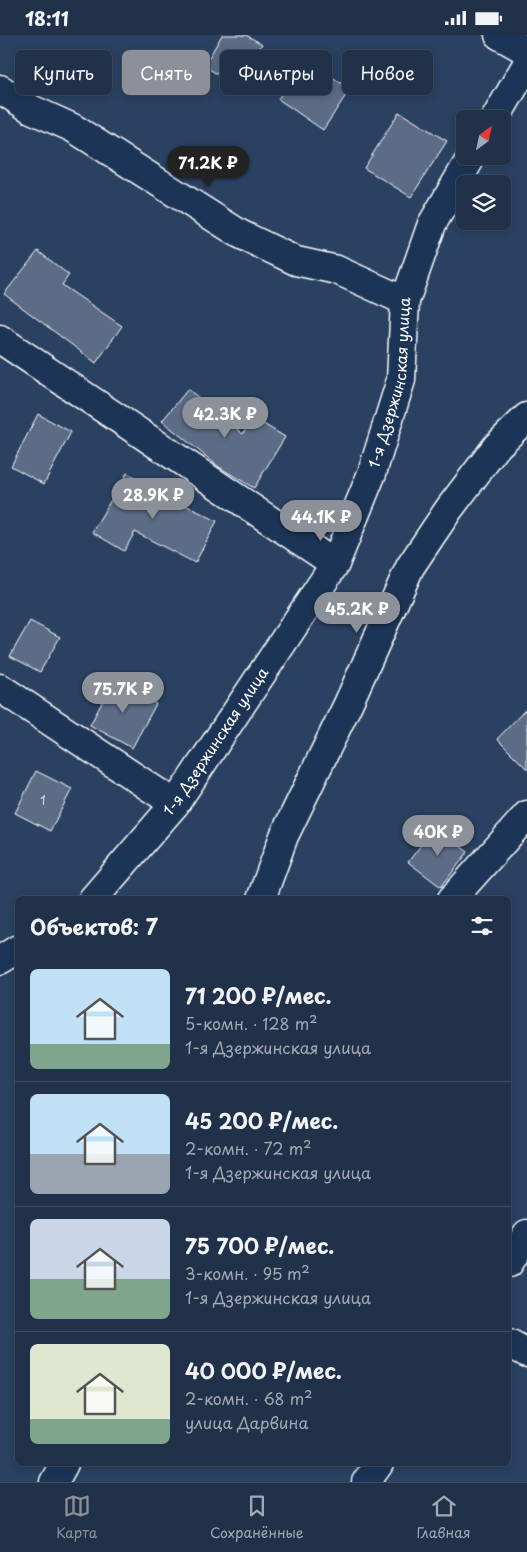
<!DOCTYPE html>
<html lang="ru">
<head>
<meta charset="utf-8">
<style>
  body { margin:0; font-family:"Playpen Sans",sans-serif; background:#2d3d53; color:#f1f3f6; height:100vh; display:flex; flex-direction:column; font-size:19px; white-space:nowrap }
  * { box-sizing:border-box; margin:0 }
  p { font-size:16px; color:#a2a9b4 }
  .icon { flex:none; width:28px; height:28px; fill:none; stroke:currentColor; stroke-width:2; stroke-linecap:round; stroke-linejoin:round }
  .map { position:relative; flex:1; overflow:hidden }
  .sheet { position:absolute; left:15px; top:861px; width:496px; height:570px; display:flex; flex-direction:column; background:#203149; border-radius:8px; box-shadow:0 2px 8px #0003,0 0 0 1px #3d4c61 }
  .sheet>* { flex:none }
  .banner { position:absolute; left:15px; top:15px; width:498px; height:45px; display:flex; gap:10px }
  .needle { width:32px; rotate:33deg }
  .controls { position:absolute; left:456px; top:75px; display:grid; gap:10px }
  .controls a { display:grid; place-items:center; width:55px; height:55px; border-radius:8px; background:#203149; box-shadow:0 2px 8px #0003,0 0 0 1px #3d4c61; font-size:25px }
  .price { position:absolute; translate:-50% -42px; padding:0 11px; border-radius:18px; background:#8c9099; color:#fff; font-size:16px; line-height:32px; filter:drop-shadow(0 1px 2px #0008) }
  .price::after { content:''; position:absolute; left:50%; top:30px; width:15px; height:11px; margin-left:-8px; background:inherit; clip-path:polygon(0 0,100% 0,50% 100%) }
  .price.current { background:#222; color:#fff }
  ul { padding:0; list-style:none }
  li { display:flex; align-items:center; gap:15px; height:125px; padding:0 15px }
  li+li { border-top:1px solid #3d4c61 }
  li span { display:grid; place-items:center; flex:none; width:140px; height:100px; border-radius:8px; color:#555 }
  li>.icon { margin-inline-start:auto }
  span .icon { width:60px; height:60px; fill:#fffc; stroke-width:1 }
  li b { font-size:21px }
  h2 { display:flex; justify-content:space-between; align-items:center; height:60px; padding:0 15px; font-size:21px }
  .tag { padding:0 18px; border-radius:8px; background:#203149; box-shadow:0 2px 8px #0003,0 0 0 1px #3d4c61; font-size:18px; line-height:45px }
  .tag.current { background:#8c9099; color:#fff }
  .status { display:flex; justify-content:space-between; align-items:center; height:35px; padding:0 25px; background:#203149; direction:ltr }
  .status svg { height:14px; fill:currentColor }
  .tabs { display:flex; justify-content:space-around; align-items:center; height:70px; border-top:1px solid #3d4c61; background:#203149; font-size:14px; color:#a2a9b4 }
  .tabs a { display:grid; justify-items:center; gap:2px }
  .tabs .current { color:#8c9099 }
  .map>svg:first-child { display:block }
  .building { fill:#5b6c86; stroke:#fff }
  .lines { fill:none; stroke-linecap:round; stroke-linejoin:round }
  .minor-casing { stroke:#fff; stroke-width:31 }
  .tertiary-casing { stroke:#fff; stroke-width:31 }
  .minor { stroke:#1d3557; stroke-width:28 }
  .tertiary { stroke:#1d3557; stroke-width:28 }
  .labels { text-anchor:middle; stroke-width:5; stroke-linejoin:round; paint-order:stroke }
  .number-label { font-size:12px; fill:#d6dae1 }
  .street-label { font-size:15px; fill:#fff; stroke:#1d3557 }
</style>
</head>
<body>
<div class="status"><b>18:11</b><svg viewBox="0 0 49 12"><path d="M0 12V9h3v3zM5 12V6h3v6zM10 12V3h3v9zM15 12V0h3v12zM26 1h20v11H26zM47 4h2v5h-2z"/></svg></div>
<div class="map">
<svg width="527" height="1447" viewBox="0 0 527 1447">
  <rect width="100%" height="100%" fill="#2a4161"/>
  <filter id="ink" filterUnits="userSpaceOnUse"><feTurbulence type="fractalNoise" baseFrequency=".02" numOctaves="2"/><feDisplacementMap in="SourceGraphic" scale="10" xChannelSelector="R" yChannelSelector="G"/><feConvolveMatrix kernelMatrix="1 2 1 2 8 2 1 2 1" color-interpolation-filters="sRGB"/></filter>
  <g filter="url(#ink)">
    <!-- building -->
    <g class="building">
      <path d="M222,0H246L262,9L237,51L204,31Z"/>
      <path d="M305,24L350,54L323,95L278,64Z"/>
      <path d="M399,77L447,106L411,162L364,133Z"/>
      <path d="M38,216L69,240L62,250L122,291L96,328L4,259Z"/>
      <path d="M188,354L243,399L252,382L285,402L254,453L219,432L162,386Z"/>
      <path d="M38,379L71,397L44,449L11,431Z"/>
      <path d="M127,438L177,468V466L217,486L195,528L135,497L124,516L92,497Z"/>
      <path d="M30,586L60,602L40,637L10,621Z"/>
      <path d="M114,645L156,669L132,713L90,690Z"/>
      <path d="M527,673V734L497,704Z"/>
      <path d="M36,736L72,754L50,796L15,778Z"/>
      <path d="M435,792L468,817L441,852L408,827Z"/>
    </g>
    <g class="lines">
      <defs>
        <g id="minor">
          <path d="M499,0L527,16"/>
          <path d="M0,54L31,74L73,93L240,199L296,226L337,235L405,266"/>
          <path d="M0,304L335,529"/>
          <path d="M0,653L175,769"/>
          <path d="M261,864L284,801L348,669L410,532L449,474L497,411L527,382"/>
          <path d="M452,864L527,780"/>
          <path d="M509,1228L527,1199"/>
          <path d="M509,1308L527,1318"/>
          <path d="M54,1447L64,1429"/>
          <path d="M366,1447L379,1429"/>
        </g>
        <g id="tertiary">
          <path d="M495,84L527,29"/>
          <path id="s1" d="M93,864L175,769L335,529L372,438L401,345L405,266L432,189L472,121"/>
          <path d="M0,925L18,914"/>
        </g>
      </defs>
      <!-- minor casing -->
      <use href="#minor" class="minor-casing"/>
      <!-- tertiary casing -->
      <use href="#tertiary" class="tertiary-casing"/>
      <!-- minor -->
      <use href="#minor" class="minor"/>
      <!-- tertiary -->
      <use href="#tertiary" class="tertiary"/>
    </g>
  </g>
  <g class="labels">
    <!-- number labels -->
    <g class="number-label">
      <text x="43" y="770">1</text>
    </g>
    <!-- street labels -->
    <g class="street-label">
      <text dy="5" stroke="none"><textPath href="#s1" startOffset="605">1-я Дзержинская улица</textPath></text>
      <text dy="5" stroke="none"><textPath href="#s1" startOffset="200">1-я Дзержинская улица</textPath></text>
    </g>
  </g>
</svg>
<div class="controls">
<a><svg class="needle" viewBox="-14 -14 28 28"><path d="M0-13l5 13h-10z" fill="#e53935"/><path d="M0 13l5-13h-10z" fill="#a2a9b4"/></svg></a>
<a><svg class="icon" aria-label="layers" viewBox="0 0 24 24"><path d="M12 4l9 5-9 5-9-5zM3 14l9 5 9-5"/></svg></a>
</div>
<b class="price current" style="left:208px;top:153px">71.2K ₽</b>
<b class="price" style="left:225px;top:404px">42.3K ₽</b>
<b class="price" style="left:153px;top:485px">28.9K ₽</b>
<b class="price" style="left:321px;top:507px">44.1K ₽</b>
<b class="price" style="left:357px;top:599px">45.2K ₽</b>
<b class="price" style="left:123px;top:679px">75.7K ₽</b>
<b class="price" style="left:438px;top:822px">40K ₽</b>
<div class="banner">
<a class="tag">Купить</a>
<a class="tag current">Снять</a>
<a class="tag">Фильтры</a>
<a class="tag">Новое</a>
</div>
<section class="sheet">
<h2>Объектов: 7<svg class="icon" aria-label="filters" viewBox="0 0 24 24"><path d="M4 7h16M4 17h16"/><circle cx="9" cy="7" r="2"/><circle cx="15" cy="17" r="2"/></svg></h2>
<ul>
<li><span style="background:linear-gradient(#bfe0f5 75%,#7fa58c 0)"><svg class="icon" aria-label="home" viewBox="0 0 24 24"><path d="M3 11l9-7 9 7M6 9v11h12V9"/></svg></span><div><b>71 200 ₽/мес.</b><p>5-комн. · 128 m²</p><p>1-я Дзержинская улица</p></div></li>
<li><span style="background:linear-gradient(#bfe0f5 60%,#9aa5b1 0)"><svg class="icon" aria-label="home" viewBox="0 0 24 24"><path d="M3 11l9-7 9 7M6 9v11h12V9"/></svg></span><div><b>45 200 ₽/мес.</b><p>2-комн. · 72 m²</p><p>1-я Дзержинская улица</p></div></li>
<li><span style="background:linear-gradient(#c9d6e8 60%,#7fa58c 0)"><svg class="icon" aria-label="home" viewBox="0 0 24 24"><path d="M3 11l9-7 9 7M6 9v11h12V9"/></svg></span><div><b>75 700 ₽/мес.</b><p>3-комн. · 95 m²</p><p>1-я Дзержинская улица</p></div></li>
<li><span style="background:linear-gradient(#dfe7d0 75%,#7fa58c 0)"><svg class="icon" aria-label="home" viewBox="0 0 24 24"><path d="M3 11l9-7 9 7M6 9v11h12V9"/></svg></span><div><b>40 000 ₽/мес.</b><p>2-комн. · 68 m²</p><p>улица Дарвина</p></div></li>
</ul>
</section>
</div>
<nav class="tabs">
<a class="current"><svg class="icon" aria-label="map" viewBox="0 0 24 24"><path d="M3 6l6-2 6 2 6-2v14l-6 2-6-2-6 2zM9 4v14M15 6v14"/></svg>Карта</a>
<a><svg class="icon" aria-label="saved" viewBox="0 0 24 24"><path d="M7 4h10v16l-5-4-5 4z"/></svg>Сохранённые</a>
<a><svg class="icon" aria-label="home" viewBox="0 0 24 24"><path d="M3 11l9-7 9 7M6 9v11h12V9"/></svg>Главная</a>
</nav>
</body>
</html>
